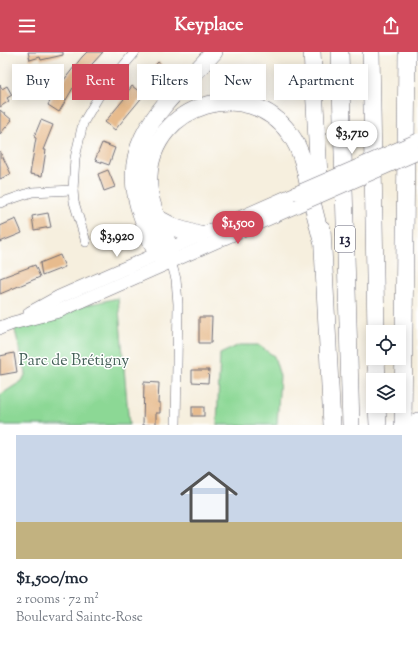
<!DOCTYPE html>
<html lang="en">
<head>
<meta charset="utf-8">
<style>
  body { margin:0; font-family:"Sorts Mill Goudy",serif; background:#f2f2f3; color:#1f2937; height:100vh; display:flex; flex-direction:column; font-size:15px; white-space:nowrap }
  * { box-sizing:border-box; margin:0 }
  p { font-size:13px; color:#747a83 }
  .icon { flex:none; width:22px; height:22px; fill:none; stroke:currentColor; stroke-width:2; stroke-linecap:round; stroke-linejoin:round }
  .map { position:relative; height:373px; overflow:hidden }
  .panel { display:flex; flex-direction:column; background:#fff; flex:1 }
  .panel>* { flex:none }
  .guide { position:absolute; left:12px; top:12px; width:394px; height:36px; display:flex; gap:8px }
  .tools { position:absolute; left:366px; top:273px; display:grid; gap:8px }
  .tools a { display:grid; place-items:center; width:40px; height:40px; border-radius:0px; background:#fff; box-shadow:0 2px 10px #0003; font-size:20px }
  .price { position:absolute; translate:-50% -34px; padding:0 9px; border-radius:14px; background:#fff; color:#222; font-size:13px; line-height:26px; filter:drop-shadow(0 1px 2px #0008) }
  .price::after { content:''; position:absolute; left:50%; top:24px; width:12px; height:9px; margin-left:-6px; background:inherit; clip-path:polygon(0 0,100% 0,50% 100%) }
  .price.selected { background:#d1495b; color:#fff }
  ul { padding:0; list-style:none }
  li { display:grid; align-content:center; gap:8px; height:212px; padding:0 16px }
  li span { display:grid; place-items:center; height:124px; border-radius:0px; color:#555 }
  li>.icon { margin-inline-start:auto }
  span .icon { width:72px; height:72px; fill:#fffc; stroke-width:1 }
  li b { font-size:17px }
  .chip { padding:0 14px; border-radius:0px; background:#fff; box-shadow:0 2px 10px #0003; font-size:14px; line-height:36px }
  .chip.selected { background:#d1495b; color:#fff }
  header { display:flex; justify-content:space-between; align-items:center; height:52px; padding:0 16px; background:#d1495b; color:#fff; font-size:18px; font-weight:700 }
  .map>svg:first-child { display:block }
  .green { fill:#8cd895; stroke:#577d68 }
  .building { fill:#e7bb8d }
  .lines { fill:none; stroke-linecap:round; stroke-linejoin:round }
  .street-casing { stroke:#6c6a74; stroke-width:10 }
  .secondary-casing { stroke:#6c6a74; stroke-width:14 }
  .highway-casing { stroke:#6c6a74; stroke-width:18 }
  .street { stroke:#fff; stroke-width:9 }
  .secondary { stroke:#fff; stroke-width:13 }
  .highway { stroke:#fff; stroke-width:17 }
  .secondary-bridge-casing { stroke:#6c6a74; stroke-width:14; stroke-linecap:butt }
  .secondary-bridge { stroke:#fff; stroke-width:13 }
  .labels { text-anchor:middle; stroke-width:3; stroke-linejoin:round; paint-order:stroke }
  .shield { fill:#fff; stroke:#646476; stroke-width:1 }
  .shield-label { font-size:15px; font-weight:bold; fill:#22223b }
  .park-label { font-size:16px; fill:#47625a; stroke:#fff }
</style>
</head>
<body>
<header><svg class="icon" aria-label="menu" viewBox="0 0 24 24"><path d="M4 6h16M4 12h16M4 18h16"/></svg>Keyplace<svg class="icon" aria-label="share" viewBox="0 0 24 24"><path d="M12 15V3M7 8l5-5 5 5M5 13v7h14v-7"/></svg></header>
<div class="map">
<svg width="418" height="373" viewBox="0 0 418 373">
  <rect width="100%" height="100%" fill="#fff"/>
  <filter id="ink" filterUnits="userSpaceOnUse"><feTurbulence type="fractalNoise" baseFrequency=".025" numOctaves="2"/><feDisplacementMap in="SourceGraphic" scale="8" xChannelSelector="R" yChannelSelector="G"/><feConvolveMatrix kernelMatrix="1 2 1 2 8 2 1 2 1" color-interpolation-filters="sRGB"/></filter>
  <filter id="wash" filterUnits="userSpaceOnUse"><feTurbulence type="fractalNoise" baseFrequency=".012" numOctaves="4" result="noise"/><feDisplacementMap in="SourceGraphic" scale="16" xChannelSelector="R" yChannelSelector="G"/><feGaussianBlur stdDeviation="0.9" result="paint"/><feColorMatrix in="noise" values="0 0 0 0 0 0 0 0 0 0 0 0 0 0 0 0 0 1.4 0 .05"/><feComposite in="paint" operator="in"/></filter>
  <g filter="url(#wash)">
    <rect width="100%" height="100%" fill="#f6efde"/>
    <!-- green -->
    <g class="green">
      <path d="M118,246L129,373H0V343L22,329L26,321L13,271L59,259Z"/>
      <path d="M239,293H258L274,304L280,324L277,373H217L220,302Z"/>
    </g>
    <g id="blocks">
      <!-- building -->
      <g class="building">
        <path d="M28,0H63V3L41,8L40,5L30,8Z"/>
        <path d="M87,0H103L83,22L85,23L75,37L73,36L59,60L48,53L56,38L82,5Z"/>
        <path d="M158,10L168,18L154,34L144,26Z"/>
        <path d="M0,33L2,37L7,34L12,43L7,46L9,49L0,55Z"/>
        <path d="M132,34L144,43L115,78L105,70L124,47L123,46Z"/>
        <path d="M0,58L12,68L0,82Z"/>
        <path d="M41,68L53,73L43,98H46L42,124L30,122L36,86L34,85Z"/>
        <path d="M102,91L115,96L109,113L95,108Z"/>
        <path d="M0,99L11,122L0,127Z"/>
        <path d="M108,118L115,135L104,139L98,122Z"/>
        <path d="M48,161L51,175L34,178L32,164Z"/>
        <path d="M16,167L22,181L0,190V174Z"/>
        <path d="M60,203L65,215L42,224L40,211Z"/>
        <path d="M35,213L40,225L0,242V226Z"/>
        <path d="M199,265H212L211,291H199Z"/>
        <path d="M14,301L17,320L0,323V304Z"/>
        <path d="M192,318H209L208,331L192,330Z"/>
        <path d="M144,330L159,331L158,351H160V361H156V373H143Z"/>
        <rect x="192" y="355" width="12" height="9"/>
      </g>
    </g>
  </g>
  <g filter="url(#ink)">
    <use href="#blocks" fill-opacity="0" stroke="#6c6a74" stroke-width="1"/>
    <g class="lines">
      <defs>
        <g id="street">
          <path d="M0,151L32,140L73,138"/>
          <path d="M86,190L74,150L73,138L75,106L83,71L100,42L135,0"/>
          <path d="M170,206L176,227L178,252L176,373"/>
        </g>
        <g id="secondary">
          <path d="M30,261L59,245L296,141"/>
          <path d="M0,276L13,271L59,259L297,154"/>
        </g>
        <g id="highway">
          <path d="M312,0L320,141"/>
          <path d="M340,0L351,373"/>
          <path d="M371,0L376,280"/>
          <path d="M157,166L176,176L199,183"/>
          <path d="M322,177L332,373"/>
          <path d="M170,196C160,173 147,149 149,124C153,51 248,23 290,82C303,100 306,121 310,142C314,158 318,173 322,189"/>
          <path d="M170,209C166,207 160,205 157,201C153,197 146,174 143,167C112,89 167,52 214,0"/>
          <path d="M376,306L377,328"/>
          <path d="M377,354L378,373"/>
          <path d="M403,373L407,0"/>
          <path d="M417,373L418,369"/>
        </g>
      </defs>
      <!-- street casing -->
      <use href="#street" class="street-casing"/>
      <!-- secondary casing -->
      <use href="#secondary" class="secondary-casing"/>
      <!-- highway casing -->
      <use href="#highway" class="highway-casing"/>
      <!-- street -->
      <use href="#street" class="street"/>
      <!-- secondary -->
      <use href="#secondary" class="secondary"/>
      <!-- highway -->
      <use href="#highway" class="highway"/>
      <defs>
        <g id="secondary-bridge">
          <path d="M296,141L418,88"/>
          <path d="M297,154L418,101"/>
        </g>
      </defs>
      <!-- secondary-bridge casing -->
      <use href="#secondary-bridge" class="secondary-bridge-casing"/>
      <!-- secondary-bridge -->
      <use href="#secondary-bridge" class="secondary-bridge"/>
    </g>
  </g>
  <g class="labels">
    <!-- shield labels -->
    <rect class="shield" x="335" y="174" width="20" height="26" rx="3"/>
    <g class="shield-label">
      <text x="345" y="192">13</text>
    </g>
    <!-- park labels -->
    <g class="park-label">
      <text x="74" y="313">Parc de Brétigny</text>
    </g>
  </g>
</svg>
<div class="tools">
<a><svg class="icon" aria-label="locate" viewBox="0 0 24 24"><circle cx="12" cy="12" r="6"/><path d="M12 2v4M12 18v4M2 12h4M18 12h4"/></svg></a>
<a><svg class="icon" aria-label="layers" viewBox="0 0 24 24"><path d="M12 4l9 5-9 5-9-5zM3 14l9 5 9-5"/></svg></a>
</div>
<b class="price" style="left:352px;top:103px">$3,710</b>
<b class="price selected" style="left:238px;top:193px">$1,500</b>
<b class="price" style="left:117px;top:206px">$3,920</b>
<div class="guide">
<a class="chip">Buy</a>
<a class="chip selected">Rent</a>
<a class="chip">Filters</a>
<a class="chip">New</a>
<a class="chip">Apartment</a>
</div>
</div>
<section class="panel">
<ul>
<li><span style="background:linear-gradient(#c9d6e8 70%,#c2b280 0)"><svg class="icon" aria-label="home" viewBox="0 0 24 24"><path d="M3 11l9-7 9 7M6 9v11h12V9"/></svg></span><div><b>$1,500/mo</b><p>2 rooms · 72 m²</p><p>Boulevard Sainte-Rose</p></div></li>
</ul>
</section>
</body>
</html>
